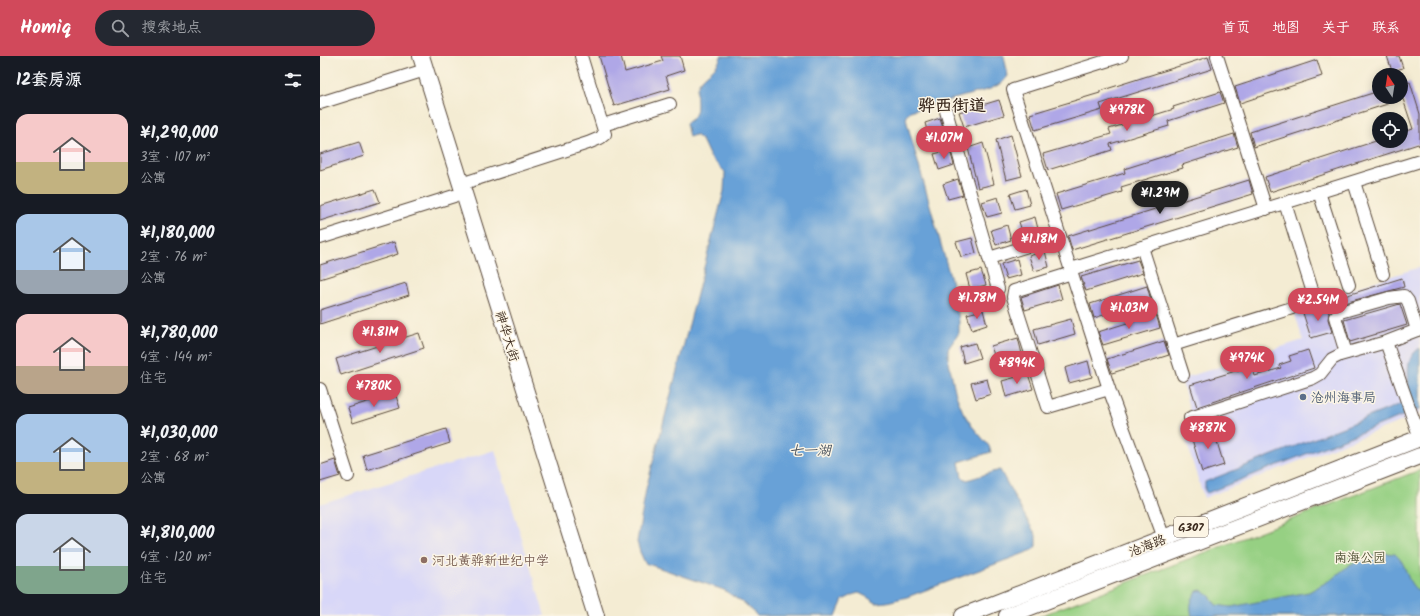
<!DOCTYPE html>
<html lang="zh">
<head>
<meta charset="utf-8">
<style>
  body { margin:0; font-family:Kalam,"LXGW WenKai TC",sans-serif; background:#242831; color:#f1f3f6; height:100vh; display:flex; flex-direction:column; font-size:15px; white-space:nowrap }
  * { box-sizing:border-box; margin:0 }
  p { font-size:13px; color:#9ea1a6 }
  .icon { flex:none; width:22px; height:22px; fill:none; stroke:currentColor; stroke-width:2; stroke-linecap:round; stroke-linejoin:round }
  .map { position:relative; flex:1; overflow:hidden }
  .sheet { display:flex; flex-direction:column; background:#171b24; width:320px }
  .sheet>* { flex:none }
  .needle { width:26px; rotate:348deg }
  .fabs { position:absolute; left:1052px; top:12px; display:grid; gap:8px }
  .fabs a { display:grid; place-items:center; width:36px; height:36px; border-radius:50%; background:#171b24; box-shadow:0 2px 10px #0003; font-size:20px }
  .price { position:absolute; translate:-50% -34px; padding:0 9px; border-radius:14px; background:#d1495b; color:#fff; font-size:13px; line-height:26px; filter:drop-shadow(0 1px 2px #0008) }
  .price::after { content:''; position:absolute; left:50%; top:24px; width:12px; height:9px; margin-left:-6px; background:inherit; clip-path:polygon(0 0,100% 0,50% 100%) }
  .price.current { background:#222; color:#fff }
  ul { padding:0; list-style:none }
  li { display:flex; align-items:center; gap:12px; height:100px; padding:0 16px }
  li span { display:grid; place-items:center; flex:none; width:112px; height:80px; border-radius:12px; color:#555 }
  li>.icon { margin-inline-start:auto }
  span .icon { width:48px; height:48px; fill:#fffc; stroke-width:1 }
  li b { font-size:17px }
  h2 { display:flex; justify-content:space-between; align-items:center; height:48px; padding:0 16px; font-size:17px }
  header { display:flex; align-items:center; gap:24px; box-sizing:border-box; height:56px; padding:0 20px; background:#d1495b; color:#fff }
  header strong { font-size:19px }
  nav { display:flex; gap:22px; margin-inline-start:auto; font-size:14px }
  .search { width:280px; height:36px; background:#242831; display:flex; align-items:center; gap:10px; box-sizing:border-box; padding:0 14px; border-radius:22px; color:#9ea1a6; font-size:15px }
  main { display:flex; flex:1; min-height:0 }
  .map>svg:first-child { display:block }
  .built { fill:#d8d7f8 }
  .green { fill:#96d083; stroke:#687d50 }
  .water { fill:#68a1d7; stroke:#52667a }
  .building { fill:#afa7e7 }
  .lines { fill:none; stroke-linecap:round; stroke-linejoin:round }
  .minor-casing { stroke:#574739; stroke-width:14 }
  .major-casing { stroke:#574739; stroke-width:18 }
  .minor { stroke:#fff; stroke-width:12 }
  .major { stroke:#fff; stroke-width:16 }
  .service-dot { fill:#5c6f8a; stroke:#fcf5e5; stroke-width:1.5 }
  .education-dot { fill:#8d6e63; stroke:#fcf5e5; stroke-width:1.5 }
  .labels { text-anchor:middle; stroke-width:3; stroke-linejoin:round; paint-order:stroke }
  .shield { fill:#fcf5e5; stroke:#75675a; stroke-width:1 }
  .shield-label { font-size:12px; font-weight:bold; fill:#3b2a1e }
  .street-label { font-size:13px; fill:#3b2a1e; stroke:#fcf5e5 }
  .service-label { font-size:13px; fill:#4e5e75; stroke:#fcf5e5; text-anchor:start }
  .park-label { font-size:13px; fill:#525437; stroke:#fcf5e5 }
  .education-label { font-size:13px; fill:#785e54; stroke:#fcf5e5; text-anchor:start }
  .water-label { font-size:14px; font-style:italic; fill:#4b545f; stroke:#fcf5e5 }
  .district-label { font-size:17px; font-weight:bold; fill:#3b2a1e; stroke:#fcf5e5 }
</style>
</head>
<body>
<header>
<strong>Homiq</strong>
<div class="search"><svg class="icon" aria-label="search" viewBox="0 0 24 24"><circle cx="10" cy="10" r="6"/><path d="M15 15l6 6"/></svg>搜索地点</div>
<nav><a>首页</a><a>地图</a><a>关于</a><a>联系</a></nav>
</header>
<main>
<section class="sheet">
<h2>12套房源<svg class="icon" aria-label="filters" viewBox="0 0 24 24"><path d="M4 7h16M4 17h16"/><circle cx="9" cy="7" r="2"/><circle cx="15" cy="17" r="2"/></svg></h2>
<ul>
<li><span style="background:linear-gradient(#f6c9c9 60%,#c2b280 0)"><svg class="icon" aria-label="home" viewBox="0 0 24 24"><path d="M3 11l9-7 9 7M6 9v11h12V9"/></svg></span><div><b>¥1,290,000</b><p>3室 · 107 m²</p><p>公寓</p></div></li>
<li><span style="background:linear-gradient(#a9c7e8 70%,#9aa5b1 0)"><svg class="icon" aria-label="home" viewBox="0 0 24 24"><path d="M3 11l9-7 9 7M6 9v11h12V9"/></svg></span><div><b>¥1,180,000</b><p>2室 · 76 m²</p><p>公寓</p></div></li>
<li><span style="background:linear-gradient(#f6c9c9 65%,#b9a48a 0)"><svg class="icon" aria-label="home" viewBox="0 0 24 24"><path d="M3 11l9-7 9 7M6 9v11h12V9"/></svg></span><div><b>¥1,780,000</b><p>4室 · 144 m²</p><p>住宅</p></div></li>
<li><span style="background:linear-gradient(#a9c7e8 60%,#c2b280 0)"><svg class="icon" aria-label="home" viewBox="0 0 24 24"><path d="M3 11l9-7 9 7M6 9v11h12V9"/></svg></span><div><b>¥1,030,000</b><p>2室 · 68 m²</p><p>公寓</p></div></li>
<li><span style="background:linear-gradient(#c9d6e8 65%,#7fa58c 0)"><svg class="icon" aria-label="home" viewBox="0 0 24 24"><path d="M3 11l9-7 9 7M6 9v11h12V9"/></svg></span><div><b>¥1,810,000</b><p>4室 · 120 m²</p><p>住宅</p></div></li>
</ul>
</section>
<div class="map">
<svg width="1100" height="560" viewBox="0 0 1100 560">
  <rect width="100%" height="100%" fill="#fcf5e5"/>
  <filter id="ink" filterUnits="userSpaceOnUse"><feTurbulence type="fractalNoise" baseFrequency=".025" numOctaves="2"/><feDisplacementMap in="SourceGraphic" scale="8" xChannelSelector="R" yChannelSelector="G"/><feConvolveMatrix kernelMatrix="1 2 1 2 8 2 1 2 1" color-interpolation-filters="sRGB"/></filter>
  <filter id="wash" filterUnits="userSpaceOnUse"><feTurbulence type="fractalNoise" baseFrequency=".012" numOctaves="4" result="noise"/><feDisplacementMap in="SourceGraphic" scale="16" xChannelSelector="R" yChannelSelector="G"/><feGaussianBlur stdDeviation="0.9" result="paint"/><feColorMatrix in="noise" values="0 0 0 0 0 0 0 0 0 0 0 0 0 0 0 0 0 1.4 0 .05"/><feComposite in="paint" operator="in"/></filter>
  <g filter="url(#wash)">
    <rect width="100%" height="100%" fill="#f4ecd3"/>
    <!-- built -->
    <g class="built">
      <path d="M1100,211V358L884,442L861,369L873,366L861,323L983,284L973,252Z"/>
      <path d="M175,394L225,560H0V448Z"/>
    </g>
    <!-- green -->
    <path class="green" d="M1100,414V560H720Z"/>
    <!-- water -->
    <g class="water">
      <path d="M401,0H684L688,20L682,27L670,33L590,55L586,60L587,67L636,242L639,266V277L628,293V302L636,339L643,356L652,370L669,390L671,396L639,406L642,421L647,424L680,414L702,455L716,479V490L713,494L587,541L567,546L556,547L547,541L539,537L535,538L523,544L516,560H437L430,552L404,534L325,507L320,496L317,486L326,433L404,135L405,116L390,101L382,84L375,79L369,81L366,67C382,59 375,47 377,33C379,22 388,19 395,11C398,8 400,4 401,0Z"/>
      <path d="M1100,292V353L887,437L885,435V426L1081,348C1098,330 1077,307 1100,292Z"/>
      <path d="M1065,497L1075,498C1077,500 1080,503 1082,506C1088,517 1088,529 1100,536V560H872C869,549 871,544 877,535L881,534L890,540L896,549L911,551L989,536L1012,523L1029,509L1045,502Z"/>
    </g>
    <g id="blocks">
      <!-- building -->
      <g class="building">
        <path d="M279,0H301L305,16L343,5L341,0H360L364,14L346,20L350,33L294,50Z"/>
        <path d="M1067,0H1079L1083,12L1072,15Z"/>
        <path d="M888,1L892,13L780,48L782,54L715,74L710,58L780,37V35Z"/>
        <path d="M997,4L1002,20L920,47L915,31Z"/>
        <path d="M1090,26L1100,58V90H1099L1098,88L950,136L945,121L1056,85H1081V77L1093,73L1083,43L934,91L930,76L1059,35V41H1081V29Z"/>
        <path d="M900,36L904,47L848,65L849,70L790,88L792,94L728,114L723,98L791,78L789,73L854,53L853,51Z"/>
        <path d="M679,44L684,59L644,71L639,56Z"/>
        <path d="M620,62L625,77L609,82L605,67Z"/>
        <path d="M914,78L918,91L862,109L863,112L801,131L802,136L741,154L736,138L805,117L804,113Z"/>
        <path d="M691,79L702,120L686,124L676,84Z"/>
        <path d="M39,86L44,100L0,114V98Z"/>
        <path d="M663,87L674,128L658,132L648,92Z"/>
        <path d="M630,94L634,109L619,114L614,98Z"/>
        <path d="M638,123L643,139L628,143L623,128Z"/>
        <path d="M929,124L933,138L752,194L748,180Z"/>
        <path d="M55,133L60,146L0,165V150Z"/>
        <path d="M706,133L710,149L695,153L690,138Z"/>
        <path d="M678,141L682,157L667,161L662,146Z"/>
        <path d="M715,161L719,177L704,181L699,166Z"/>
        <path d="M687,169L691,184L676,189L671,174Z"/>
        <path d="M652,182L656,197L641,201L636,186Z"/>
        <path d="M74,186L78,198L0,223V209Z"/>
        <path d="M725,195L729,211L714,215L709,200Z"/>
        <path d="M697,203L701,219L686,223L681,208Z"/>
        <path d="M818,204L823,217L766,235L761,221Z"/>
        <path d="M661,214L666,229L650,233L646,218Z"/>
        <path d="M1082,222L1084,231L1020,248L1018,242Z"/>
        <path d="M86,227L89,239L0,268V254Z"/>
        <path d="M738,229L742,243L705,254L701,241Z"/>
        <path d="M827,230L831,244L774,262L770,248Z"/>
        <path d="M1080,248L1087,269L1030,286L1024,264Z"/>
        <path d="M1007,250L1009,257L1008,263L1012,276L991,282L983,257Z"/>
        <path d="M663,254L667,269L652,274L647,258Z"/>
        <path d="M836,258L840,272L783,289L778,276Z"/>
        <path d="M751,263L755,278L718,289L714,273Z"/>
        <path d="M99,277L104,292L21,319L16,303Z"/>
        <path d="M698,282L702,298L676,305L671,290Z"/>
        <path d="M844,285L849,299L792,317L787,303Z"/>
        <path d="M655,287L660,302L644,307L640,291Z"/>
        <path d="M988,294L994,312L877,351L870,329L932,310L935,320L961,312L959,309L971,305L969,300Z"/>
        <path d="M768,305L772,321L749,327L745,312Z"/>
        <path d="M708,318L713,333L686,341L682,325Z"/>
        <path d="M667,323L671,338L656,343L651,327Z"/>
        <path d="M75,337L80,352L33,367L28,352Z"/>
        <path d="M126,373L130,387L47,414L43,399Z"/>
        <path d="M893,373L904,409L882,416L871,380Z"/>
        <path d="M15,404L20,420L0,426V409Z"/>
      </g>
    </g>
  </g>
  <g filter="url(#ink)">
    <use href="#blocks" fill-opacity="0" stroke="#574739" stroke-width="1"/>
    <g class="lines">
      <defs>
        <g id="minor">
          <path d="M802,0L693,34L789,333L844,482"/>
          <path d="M897,0L946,153"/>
          <path d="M0,47L105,14"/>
          <path d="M626,55L678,233"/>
          <path d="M283,69L350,48"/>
          <path d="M1034,126L1063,218"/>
          <path d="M141,128L268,87L280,82L285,78L261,0"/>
          <path d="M999,136L1029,229"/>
          <path d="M965,147L994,240"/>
          <path d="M0,182L134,140"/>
          <path d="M822,191L863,319"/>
          <path d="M669,202L740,180"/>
          <path d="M751,213L1100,105"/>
          <path d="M752,217L694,235L693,241L728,351L789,333"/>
          <path d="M1066,286L1100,382"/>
          <path d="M853,289L972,252"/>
          <path d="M1026,297L1015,261L1020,256L1069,242L1084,240L1088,245L1097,274"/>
          <path d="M0,333L28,420"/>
          <path d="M870,362L993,322L1000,318L1012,303L1020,299L1066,286L1100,273"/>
        </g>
        <g id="major">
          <path d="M101,0L276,560"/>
          <path d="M643,560L1100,382"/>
          <path d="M687,560L1100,400"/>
        </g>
      </defs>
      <!-- minor casing -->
      <use href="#minor" class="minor-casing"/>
      <!-- major casing -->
      <use href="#major" class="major-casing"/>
      <!-- minor -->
      <use href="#minor" class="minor"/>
      <!-- major -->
      <use href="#major" class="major"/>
    </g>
  </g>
  <!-- markers -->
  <circle class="service-dot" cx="983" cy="341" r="4"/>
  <circle class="education-dot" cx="104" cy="504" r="4"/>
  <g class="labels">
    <!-- shield labels -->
    <rect class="shield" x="854" y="461" width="34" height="20" rx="3"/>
    <g class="shield-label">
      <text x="871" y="475">G307</text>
    </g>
    <!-- street labels -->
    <g class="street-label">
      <text transform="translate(188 280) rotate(73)" y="5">神华大街</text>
      <text transform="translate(827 489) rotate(-21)" y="5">沧海路</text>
    </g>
    <!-- service labels -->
    <g class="service-label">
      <text x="991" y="346">沧州海事局</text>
    </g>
    <!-- park labels -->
    <g class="park-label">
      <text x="1040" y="506">南海公园</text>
    </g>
    <!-- education labels -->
    <g class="education-label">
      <text x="112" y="509">河北黄骅新世纪中学</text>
    </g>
    <!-- water labels -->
    <g class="water-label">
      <text x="490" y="399">七一湖</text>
    </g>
    <!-- district labels -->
    <g class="district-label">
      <text x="632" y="55">骅西街道</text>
    </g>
  </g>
</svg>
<div class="fabs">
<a><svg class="needle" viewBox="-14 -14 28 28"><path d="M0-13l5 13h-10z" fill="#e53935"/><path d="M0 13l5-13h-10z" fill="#9ea1a6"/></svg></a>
<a><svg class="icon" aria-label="locate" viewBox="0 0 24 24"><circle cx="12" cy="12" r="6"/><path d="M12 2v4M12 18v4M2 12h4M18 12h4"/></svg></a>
</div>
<b class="price" style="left:807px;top:76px">¥978K</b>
<b class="price" style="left:624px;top:104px">¥1.07M</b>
<b class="price current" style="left:840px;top:159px">¥1.29M</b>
<b class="price" style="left:719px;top:205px">¥1.18M</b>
<b class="price" style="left:657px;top:264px">¥1.78M</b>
<b class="price" style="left:998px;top:266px">¥2.54M</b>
<b class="price" style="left:809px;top:274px">¥1.03M</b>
<b class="price" style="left:60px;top:298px">¥1.81M</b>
<b class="price" style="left:927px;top:324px">¥974K</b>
<b class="price" style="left:697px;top:329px">¥894K</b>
<b class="price" style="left:54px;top:352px">¥780K</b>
<b class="price" style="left:888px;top:394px">¥887K</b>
</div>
</main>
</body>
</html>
